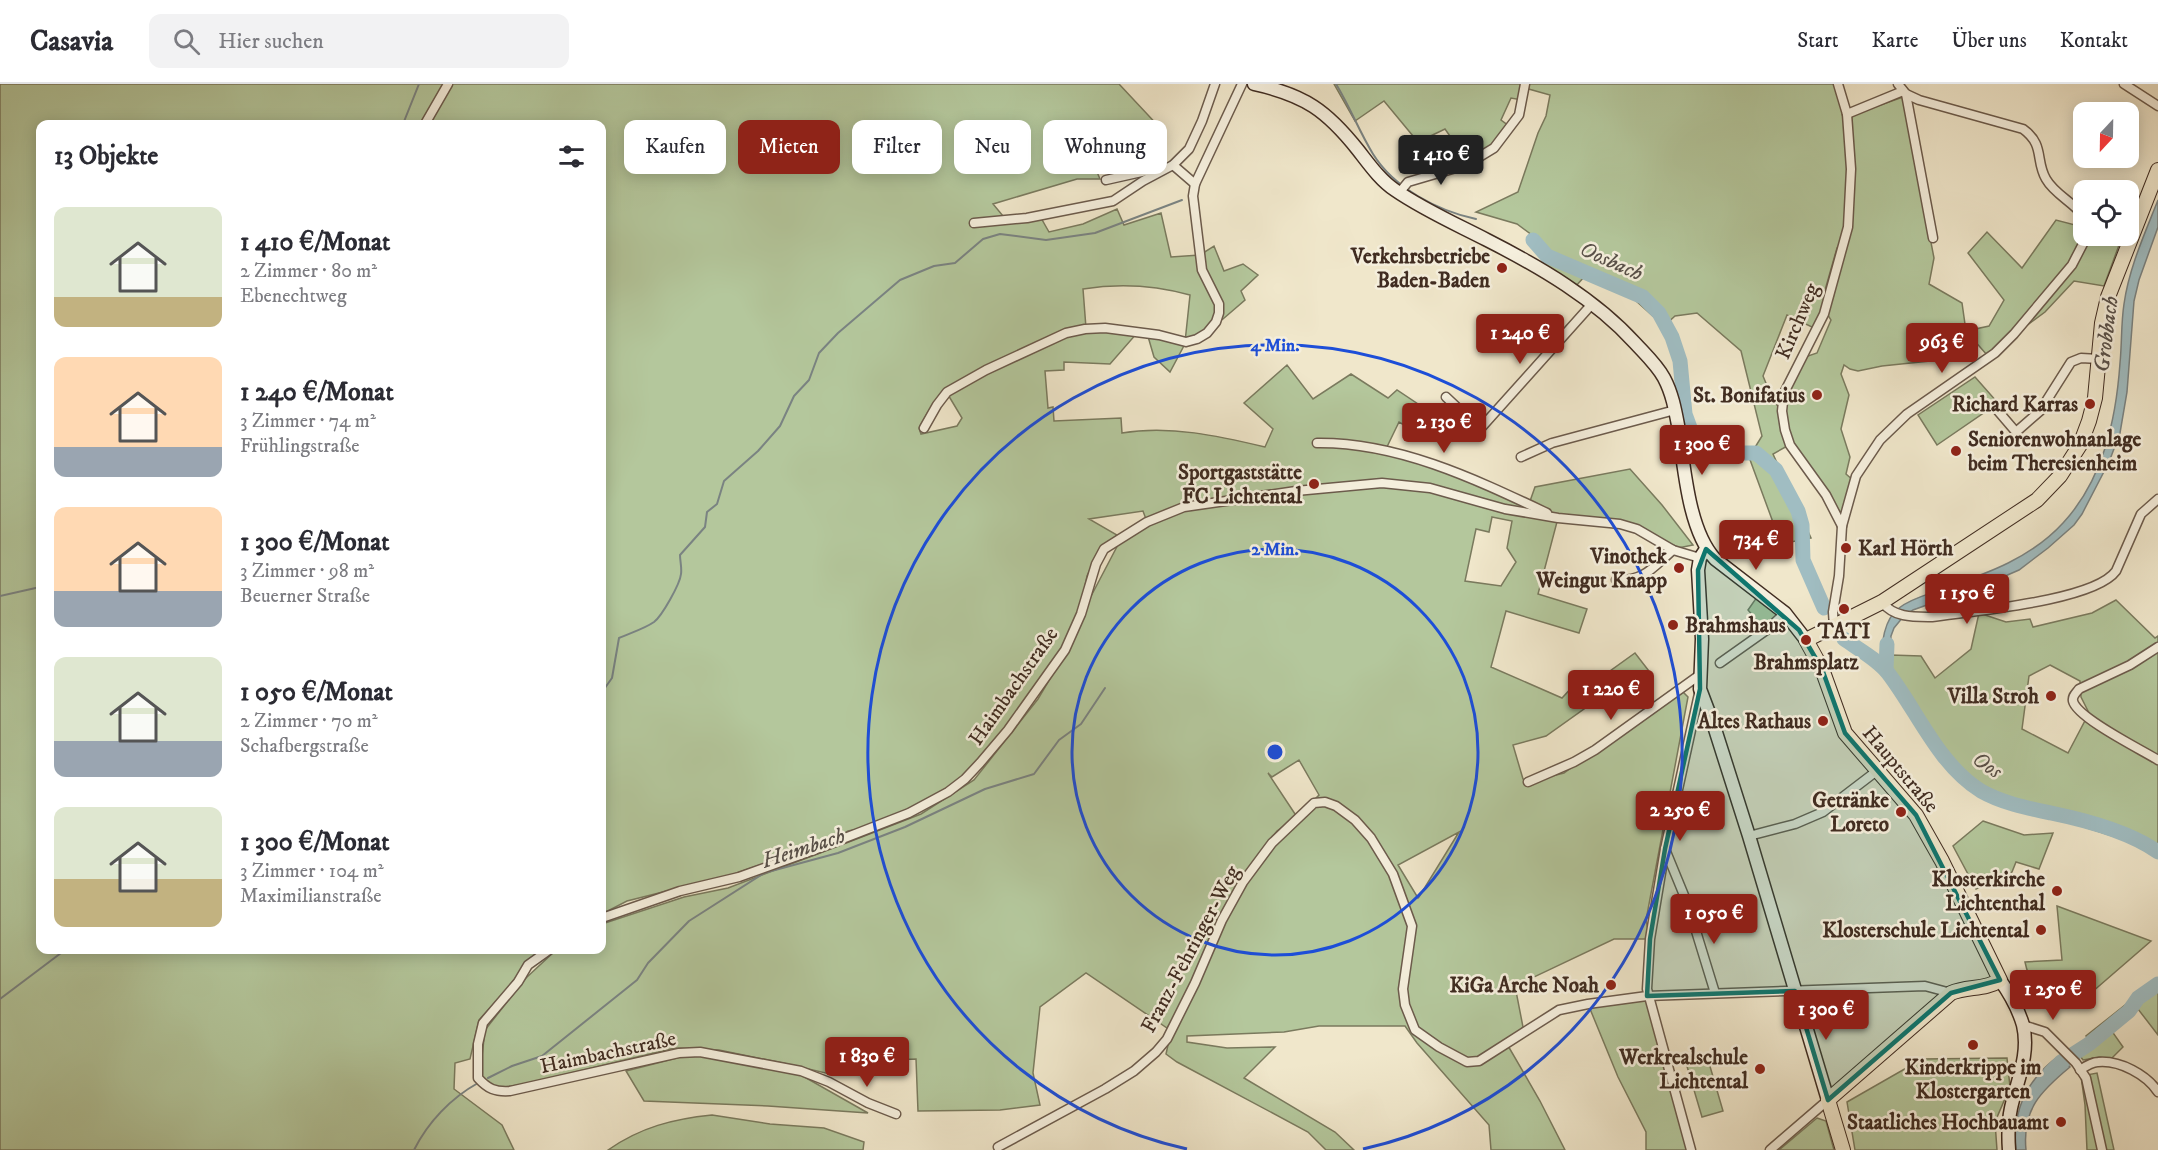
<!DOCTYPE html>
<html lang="de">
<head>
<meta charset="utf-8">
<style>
  body { margin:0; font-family:"IM FELL DW Pica",serif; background:#f2f2f3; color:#2b2b33; height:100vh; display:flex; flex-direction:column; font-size:22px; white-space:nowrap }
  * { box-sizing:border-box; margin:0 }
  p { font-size:20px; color:#7c7c81 }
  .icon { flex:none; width:33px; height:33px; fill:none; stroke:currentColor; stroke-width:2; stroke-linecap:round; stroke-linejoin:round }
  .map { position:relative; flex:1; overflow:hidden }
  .side { position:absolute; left:36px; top:36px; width:570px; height:834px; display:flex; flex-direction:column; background:#fff; border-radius:12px; box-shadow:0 3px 15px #0003 }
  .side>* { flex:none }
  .top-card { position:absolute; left:624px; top:36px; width:570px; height:54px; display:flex; gap:12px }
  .needle { width:39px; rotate:202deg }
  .buttons { position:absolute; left:2073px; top:18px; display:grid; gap:12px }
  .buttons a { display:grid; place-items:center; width:66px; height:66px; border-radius:12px; background:#fff; box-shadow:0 3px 15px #0003; font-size:30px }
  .price { position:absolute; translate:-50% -51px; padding:0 14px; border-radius:6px; background:#8f2418; color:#fff; font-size:20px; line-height:39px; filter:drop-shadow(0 2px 3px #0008) }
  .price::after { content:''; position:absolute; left:50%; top:36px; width:18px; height:14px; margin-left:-9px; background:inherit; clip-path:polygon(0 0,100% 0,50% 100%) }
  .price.on { background:#222; color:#fff }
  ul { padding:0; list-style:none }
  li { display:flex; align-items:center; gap:18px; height:150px; padding:0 18px }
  li span { display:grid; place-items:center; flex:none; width:168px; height:120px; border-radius:12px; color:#555 }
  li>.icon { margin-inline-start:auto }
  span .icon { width:72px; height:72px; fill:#fffc; stroke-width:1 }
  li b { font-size:26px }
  h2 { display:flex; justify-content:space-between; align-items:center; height:72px; padding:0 18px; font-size:26px }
  .pill { padding:0 21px; border-radius:12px; background:#fff; box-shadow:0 3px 15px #0003; font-size:21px; line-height:54px }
  .pill.on { background:#8f2418; color:#fff }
  header { display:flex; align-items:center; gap:36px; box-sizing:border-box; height:84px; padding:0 30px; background:#fff; border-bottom:2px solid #e1e1e2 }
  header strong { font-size:28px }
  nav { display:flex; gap:33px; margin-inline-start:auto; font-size:21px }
  .search { width:420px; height:54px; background:#f2f2f3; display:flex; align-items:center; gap:15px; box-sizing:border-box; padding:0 21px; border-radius:12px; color:#7c7c81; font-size:22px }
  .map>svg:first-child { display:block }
  .green { fill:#b4c79c; stroke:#7a7a5e; stroke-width:1.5; fill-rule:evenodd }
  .water { fill:#a0bdc2; stroke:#7a8382; stroke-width:1.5 }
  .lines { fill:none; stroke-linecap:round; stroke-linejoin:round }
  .stream { stroke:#7a8382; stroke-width:2 }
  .river { stroke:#a0bdc2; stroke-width:15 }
  .minor-casing { stroke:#6c5b4c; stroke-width:11 }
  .secondary-casing { stroke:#402c21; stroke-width:15 }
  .primary-casing { stroke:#402c21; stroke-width:16 }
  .minor { stroke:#f5efdd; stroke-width:8 }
  .secondary { stroke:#f5efdd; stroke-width:12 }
  .primary { stroke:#f0e7cb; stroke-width:14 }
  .marked { fill:#0f766e; fill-opacity:0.2; stroke:#0f766e; stroke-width:4.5; stroke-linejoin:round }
  .ring { fill:none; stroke:#1d4ed8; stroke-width:3 }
  .poi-dot { fill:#8f2418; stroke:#f5efdd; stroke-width:2 }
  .labels { text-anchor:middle; stroke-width:5; stroke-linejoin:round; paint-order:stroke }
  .poi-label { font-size:21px; font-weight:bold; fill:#402c21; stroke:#f5efdd; text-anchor:end }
  .street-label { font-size:21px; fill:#402c21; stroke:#f5efdd }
  .water-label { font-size:22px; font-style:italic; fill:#585049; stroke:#f5efdd }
  .centre { fill:#1d4ed8; stroke:#f5efdd; stroke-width:3 }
  .ring-label { font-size:18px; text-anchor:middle; font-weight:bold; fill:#1d4ed8; stroke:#f5efdd; stroke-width:5; stroke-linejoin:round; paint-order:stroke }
</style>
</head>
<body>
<header>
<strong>Casavia</strong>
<div class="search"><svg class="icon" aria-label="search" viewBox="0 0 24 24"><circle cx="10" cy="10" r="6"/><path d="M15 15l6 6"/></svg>Hier suchen</div>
<nav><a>Start</a><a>Karte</a><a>Über uns</a><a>Kontakt</a></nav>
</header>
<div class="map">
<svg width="2158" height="1066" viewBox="0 0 2158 1066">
  <rect width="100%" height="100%" fill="#f0e7cb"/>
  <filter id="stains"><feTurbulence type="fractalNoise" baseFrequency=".00333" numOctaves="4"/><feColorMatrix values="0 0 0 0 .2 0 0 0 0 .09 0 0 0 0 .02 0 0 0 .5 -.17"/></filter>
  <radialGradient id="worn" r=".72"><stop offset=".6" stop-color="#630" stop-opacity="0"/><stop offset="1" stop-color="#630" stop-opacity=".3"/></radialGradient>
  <!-- green -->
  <g class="green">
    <path d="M0,0H1119L1163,47L1139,45L1097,88L1100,95H1077L993,120L1003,132L1041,134L1049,148L1083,140L1117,125L1124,141L1161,129L1171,173L1200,171L1214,162L1224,187L1243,180L1258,191L1241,207L1245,216L1223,235L1186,258L1170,288L1154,273L1147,249L1185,258L1190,211C1154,201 1120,199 1083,205L1086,244L1138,248L1110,280L1064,278V286L1045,287L1048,324L1053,323L1054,337L1121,334L1122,349C1170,341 1219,352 1265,363L1273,345L1244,319L1287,281L1313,315L1351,290L1388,314L1397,306L1430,328L1420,350L1399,338L1384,369L1443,387L1529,420L1535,403L1630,385L1662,421L1693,461L1678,464L1637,445L1558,434L1538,510L1587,525L1579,549L1506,527L1491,583L1562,614L1576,599L1607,589L1635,569L1652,591L1601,613L1546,652L1513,661L1523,695L1528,698L1564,689L1595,666L1682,607L1688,613L1646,836L1650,855H1614L1515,902L1523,943L1507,960L1540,1017L1565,1066H1491L1489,1041L1417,959L1405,942H1319L1284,948L1187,952V958L1227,964L1275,963L1244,994L1335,1048L1354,1066H1326L1308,1048L1177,978L1166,970L1168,961L1215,856L1249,794L1294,735L1277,747L1236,802L1219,834L1178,928L1167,944L1086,889L1040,923L1033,989L1040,1021L1000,1026L918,1027L916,975L843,978L834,991L783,979L719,966L675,964L525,1000L497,1004L490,1001L480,990L485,946L526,894L555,867L602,866V840L684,813L728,804L841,761L921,730L974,696L1038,615L1070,561L1089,516L1121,455L1147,438L1143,427L1089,435L1117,451L1099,466L1087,492L1078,536L1062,567L1009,643L968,690L939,712L884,740L848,747L835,755L731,791L627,817L602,830V40H436L433,38L429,40H40V866H542L526,879L509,903L479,936L470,975L455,979L454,1005L502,1041L514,1066H0ZM947,309L962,334L957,342L921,350L919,344L928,328ZM1492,433L1512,437L1507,464L1516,478L1501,502L1465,497L1476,445L1489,448ZM1299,676L1319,711L1297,733L1268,689L1272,693ZM1459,748L1419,813L1418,814L1398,781Z"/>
    <path d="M1334,0H1838L1849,32L1903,13L1934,174L1929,200L1962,219L1966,247L1989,242L2004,216L1968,169L1987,148L2022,184L2056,136L2083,143L2084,152L2122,153L2104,202L2074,197L2045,228L1987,271L1966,247L1930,277L1882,282L1858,287L1850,285L1844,281L1841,290L1849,311L1841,345L1850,373L1846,390L1854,397L1846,427L1835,429L1789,361L1773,370L1811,454L1781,460L1749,373L1762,352L1741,267L1697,229L1675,232L1664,242L1626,208L1585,192L1575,203L1544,183L1540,157L1517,140L1476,128L1518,108L1538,49L1546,32L1550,11L1525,4L1522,16L1511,14L1501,36L1509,42L1492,64L1466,75L1445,45L1418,58L1384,17L1355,37ZM1849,147L1833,214L1826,228L1831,236L1817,269L1805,273L1781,326L1773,316L1763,292L1787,231L1814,244L1825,219V206L1837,164Z"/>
    <path d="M1975,293L1998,319L1937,361L1918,331Z"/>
    <path d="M1757,513L1779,532L1764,545L1748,526Z"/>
    <path d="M2116,516L2155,554L2158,552V772L2141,761L1980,710L1955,691L1916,641L1889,585L1891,571L1921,572L1935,594L1971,565L1979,529L2006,538L2030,535L2033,543L2092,529ZM2050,581L2080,597L2081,613L2089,629L2068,669L2022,645L2029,592Z"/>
    <path d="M1983,737L2024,751L2053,749L2039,785L2016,778L2012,788L1976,805L1953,762Z"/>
    <path d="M2057,822L2151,857L2084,915L2069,912L2068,906C2044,907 2030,904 2025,878L2062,876Z"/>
    <path d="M2158,895V951L2138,925L2111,946L2123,963L2110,976L2100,973L2083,976L2080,972L2092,961L2086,952Z"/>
    <path d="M1647,912L1691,1066H1646V1048L1618,993L1588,920Z"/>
    <path d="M704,972L801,991L868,1029L768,1022L644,1017L626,987L681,973Z"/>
    <path d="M1707,972L1723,1027L1702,1033L1686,979Z"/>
    <path d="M2007,974L2010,1003L1995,1038L1997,1066H1855L1847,1018L1922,975Z"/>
    <path d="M2097,989L2114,1066H2087L2085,1021L2081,992Z"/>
    <path d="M712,1031L770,1040L824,1044L864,1058L863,1066H608C641,1043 673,1035 712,1031Z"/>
    <path d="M1817,1034L1826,1037L1834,1066H1779Z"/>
  </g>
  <!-- water -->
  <g class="water">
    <path d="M2158,116V143L2139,196L2134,217L2127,308L2120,349L2109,378L2082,430L2074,441L2048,464L2019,486L1996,496L1913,526L1903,533L1894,544L1891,552L1889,581L1881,579C1882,560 1883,536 1899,524C1911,514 1930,510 1945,504C1988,489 2031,474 2063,439C2103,396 2116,336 2120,279C2122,259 2121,239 2124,220C2129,184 2145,149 2158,116Z"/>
    <path d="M2060,971L2070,983C2041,1007 2022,1025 2026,1066H2016C2012,1026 2028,994 2060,971Z"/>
  </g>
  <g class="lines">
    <!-- stream -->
    <g class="stream">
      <path d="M1336,0C1350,23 1359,47 1373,70C1394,104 1438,127 1476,135"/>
      <path d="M403,40L419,0"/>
      <path d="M0,512L40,503"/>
      <path d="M602,608L612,594L619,554C630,549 644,545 654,538C662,532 680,500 681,490C682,484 680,477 680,471L705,443L707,428L717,420L724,397L758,367L780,342L794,312L809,296L819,269L838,249L900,196L934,182L955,179L983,155L1000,150L1046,156L1095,149L1182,116"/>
      <path d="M0,915L61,869L80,866"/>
      <path d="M488,994L512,982L542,972L637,896L648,879L689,837L764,789L838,769L905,743L985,705L1034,690L1059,656L1081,640L1105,604"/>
      <path d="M414,1066C428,1038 451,1014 478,999"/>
    </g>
    <!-- river -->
    <g class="river">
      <path d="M1533,156L1547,172L1643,213L1659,229L1672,253L1680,277L1685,330L1696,360L1700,364L1710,369H1756L1776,386L1798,427L1802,441L1803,476L1824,524"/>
      <path d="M1844,555C1858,565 1877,575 1888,589C1918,628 1938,680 1981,707C2002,719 2027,724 2051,729C2085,736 2130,748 2158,768"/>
      <path d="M1886,586L1887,560"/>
      <path d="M2050,989L2061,978L2089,960L2129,927L2138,914L2158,900"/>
    </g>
    <defs>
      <g id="minor">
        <path d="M1838,0L1847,30L1851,85L1848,143L1824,230L1784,309L1782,327L1785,346L1790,361L1826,411L1842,442"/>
        <path d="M1898,0L1906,10L1919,16L2023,45C2045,61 2035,76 2046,95C2055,111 2074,118 2084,133"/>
        <path d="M2124,0L2158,22"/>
        <path d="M1906,10L1933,154"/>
        <path d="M1847,30L1903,7"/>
        <path d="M425,40L448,0"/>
        <path d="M1173,81L1195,100"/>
        <path d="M1106,96L1164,83"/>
        <path d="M1399,109L1408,98L1466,81L1494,64L1519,31L1525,0"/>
        <path d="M974,139L1027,134L1113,117L1143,97L1173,81L1189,65L1202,37L1215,0"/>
        <path d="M1446,313L1480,345L1592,220"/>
        <path d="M1998,327L2016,348L2040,327L2071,278L2081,274L2099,275"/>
        <path d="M924,344L937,321L947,308L986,286L1066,249L1085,245L1105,244L1159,251L1186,258L1197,255L1207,249L1216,238L1219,229V220L1202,186L1193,112L1195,100L1242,0"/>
        <path d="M1317,359C1398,358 1475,395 1547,429"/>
        <path d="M1521,373L1552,359L1675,326"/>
        <path d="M1616,496C1645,497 1652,484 1673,466"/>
        <path d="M1882,518C1894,534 1914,533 1932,533C1972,527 2094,517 2116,487L2141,430L2158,415"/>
        <path d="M1834,543L1833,528L1839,492L1842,442L1856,392L1880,356L1907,330L1995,269L2014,250L2072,181L2087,152"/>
        <path d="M2158,563L2130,581L2079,605C2076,609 2072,612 2073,617C2077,634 2142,666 2158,676"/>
        <path d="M1720,579L1768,545L1785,529"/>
        <path d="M1528,698L1574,678L1595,666L1701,590"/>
        <path d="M1749,752L1795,740L1823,728L1878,686"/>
        <path d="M1665,765L1688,821L1715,909"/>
        <path d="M602,834L680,807L739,793L814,766L909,729L948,708L965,695L980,679L1008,646L1065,566L1081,530L1096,480L1104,465L1147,438L1184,423L1296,407L1382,399L1430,404L1505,425L1558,434L1620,440L1637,445L1673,466L1700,474"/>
        <path d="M549,866L528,881L518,898L483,939L478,960V994C488,1005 495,1008 510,1007L679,969L700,968L801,987L829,998L868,1019L896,1030"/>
        <path d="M2023,941L2045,948L2076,979L2086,994L2102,1066"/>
        <path d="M2080,986C2086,982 2092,978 2098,978C2120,976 2147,991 2158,1008"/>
        <path d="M998,1063L1105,1005L1134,987L1156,968L1167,955L1195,899L1222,836L1243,798L1272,759L1314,719L1325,718L1336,722L1355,736L1371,754L1393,790L1412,842L1403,905L1405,921L1415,946L1439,963L1467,978L1479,977L1559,926L1588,920L1647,912L1925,902L1951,909"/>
        <path d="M1691,1066L1647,905L1650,855L1665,765L1700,605"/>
        <path d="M1770,1066L1828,1016"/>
      </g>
      <g id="secondary">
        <path d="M1254,0C1305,11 1327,27 1358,66C1369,80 1380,96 1395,106C1424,126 1456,140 1487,156C1540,183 1595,215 1635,259C1645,270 1657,281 1664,294C1672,309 1675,325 1678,341C1684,381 1688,446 1715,475L1785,529L1806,556"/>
        <path d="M1706,465L1700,474L1698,486L1702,555L1700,605L1714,642L1749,752L1828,1016"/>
        <path d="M2000,896C2010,910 2018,924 2023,941C2030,970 2017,997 2011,1024C2008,1038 2008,1052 2009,1066"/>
      </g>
      <path id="primary" d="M1843,1066L1828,1016L1951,909C1967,902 1986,906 2000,896L1942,777L1916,731L1845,649L1822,585L1806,556L1882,518L2037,416L2060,392L2080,361L2089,337L2095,314L2102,239L2108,213L2158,86"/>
    </defs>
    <!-- minor casing -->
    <use href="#minor" class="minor-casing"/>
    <!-- secondary casing -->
    <use href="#secondary" class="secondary-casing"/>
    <!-- primary casing -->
    <use href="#primary" class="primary-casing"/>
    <!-- minor -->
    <use href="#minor" class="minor"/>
    <!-- secondary -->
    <use href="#secondary" class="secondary"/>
    <!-- primary -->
    <use href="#primary" class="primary"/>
  </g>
  <!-- marked area -->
  <path class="marked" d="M1706,465L1799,546L1822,585L1845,649L1916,731L2000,896L1951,909L1828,1016L1795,907L1647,912L1650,855L1665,765L1700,605L1698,486Z"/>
  <!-- distance rings -->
  <g class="ring">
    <circle cx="1275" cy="668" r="203"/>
    <path d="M1187 1065A407 407 0 1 1 1363 1065"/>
  </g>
  <!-- markers -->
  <g class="poi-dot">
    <circle cx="1502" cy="184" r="6"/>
    <circle cx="1817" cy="311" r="6"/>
    <circle cx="2090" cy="320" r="6"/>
    <circle cx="1956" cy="367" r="6"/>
    <circle cx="1314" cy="400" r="6"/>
    <circle cx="1846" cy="464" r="6"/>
    <circle cx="1679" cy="484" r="6"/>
    <circle cx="1844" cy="525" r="6"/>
    <circle cx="1673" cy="541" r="6"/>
    <circle cx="1806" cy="556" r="6"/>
    <circle cx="2051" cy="612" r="6"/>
    <circle cx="1823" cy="637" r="6"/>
    <circle cx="1901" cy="728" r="6"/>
    <circle cx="2057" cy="807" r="6"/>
    <circle cx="2041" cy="846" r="6"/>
    <circle cx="1611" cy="901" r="6"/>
    <circle cx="1973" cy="961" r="6"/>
    <circle cx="1760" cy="985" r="6"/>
    <circle cx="2061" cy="1038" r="6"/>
  </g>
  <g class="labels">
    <!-- poi labels -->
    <g class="poi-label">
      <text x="1490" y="179">Verkehrsbetriebe<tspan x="1490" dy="24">Baden-Baden</tspan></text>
      <text x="1805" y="318">St. Bonifatius</text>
      <text x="2078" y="327">Richard Karras</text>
      <text x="1968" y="362" text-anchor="start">Seniorenwohnanlage<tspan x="1968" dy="24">beim Theresienheim</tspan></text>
      <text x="1302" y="395">Sportgaststätte<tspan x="1302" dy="24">FC Lichtental</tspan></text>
      <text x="1858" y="471" text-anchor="start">Karl Hörth</text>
      <text x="1667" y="479">Vinothek<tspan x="1667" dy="24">Weingut Knapp</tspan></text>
      <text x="1685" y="548" text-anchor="start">Brahmshaus</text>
      <text x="1844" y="554" text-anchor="middle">TATI</text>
      <text x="1806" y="585" text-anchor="middle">Brahmsplatz</text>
      <text x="2039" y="619">Villa Stroh</text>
      <text x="1811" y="644">Altes Rathaus</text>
      <text x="1889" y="723">Getränke<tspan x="1889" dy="24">Loreto</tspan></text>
      <text x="2045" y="802">Klosterkirche<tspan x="2045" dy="24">Lichtenthal</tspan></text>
      <text x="2029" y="853">Klosterschule Lichtental</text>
      <text x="1599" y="908">KiGa Arche Noah</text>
      <text x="1748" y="980">Werkrealschule<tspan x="1748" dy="24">Lichtental</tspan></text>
      <text x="1973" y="990" text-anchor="middle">Kinderkrippe im<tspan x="1973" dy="24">Klostergarten</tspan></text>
      <text x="2049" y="1045">Staatliches Hochbauamt</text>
    </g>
    <!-- street labels -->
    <g class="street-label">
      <text transform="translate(1797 237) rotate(-67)" y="7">Kirchweg</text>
      <text transform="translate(1013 602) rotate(-55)" y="7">Haimbachstraße</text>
      <text transform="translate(1901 685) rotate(50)" y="7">Hauptstraße</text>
      <text transform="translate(1190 865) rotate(-62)" y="7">Franz-Fehringer-Weg</text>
      <text transform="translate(608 968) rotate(-12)" y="7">Haimbachstraße</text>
    </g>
    <!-- water labels -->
    <g class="water-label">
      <text transform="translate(1612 176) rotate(24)" y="8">Oosbach</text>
      <text transform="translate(2105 250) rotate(-83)" y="8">Grobbach</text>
      <text transform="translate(1988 680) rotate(34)" y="8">Oos</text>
      <text transform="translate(803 763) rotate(-18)" y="8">Heimbach</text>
    </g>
  </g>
  <circle cx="1275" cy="668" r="9" class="centre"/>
  <g class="ring-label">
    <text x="1275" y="267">4 Min.</text>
    <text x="1275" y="471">2 Min.</text>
  </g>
  <rect width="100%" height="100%" filter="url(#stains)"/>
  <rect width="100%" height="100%" fill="url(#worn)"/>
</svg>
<div class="buttons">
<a><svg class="needle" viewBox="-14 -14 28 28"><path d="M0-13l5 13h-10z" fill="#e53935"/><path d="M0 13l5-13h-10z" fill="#7c7c81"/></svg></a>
<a><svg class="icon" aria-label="locate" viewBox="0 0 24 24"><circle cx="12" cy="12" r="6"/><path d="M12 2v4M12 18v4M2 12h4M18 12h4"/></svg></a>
</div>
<b class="price on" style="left:1441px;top:102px">1 410 €</b>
<b class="price" style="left:1520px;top:281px">1 240 €</b>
<b class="price" style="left:1942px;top:290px">963 €</b>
<b class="price" style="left:1444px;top:370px">2 130 €</b>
<b class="price" style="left:1702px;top:392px">1 300 €</b>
<b class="price" style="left:1756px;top:487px">734 €</b>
<b class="price" style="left:1967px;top:541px">1 150 €</b>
<b class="price" style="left:1611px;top:637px">1 220 €</b>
<b class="price" style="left:1680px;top:758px">2 250 €</b>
<b class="price" style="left:1714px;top:861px">1 050 €</b>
<b class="price" style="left:2053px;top:937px">1 250 €</b>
<b class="price" style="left:1826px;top:957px">1 300 €</b>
<b class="price" style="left:867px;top:1004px">1 830 €</b>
<div class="top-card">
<a class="pill">Kaufen</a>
<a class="pill on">Mieten</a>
<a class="pill">Filter</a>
<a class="pill">Neu</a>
<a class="pill">Wohnung</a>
</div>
<section class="side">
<h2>13 Objekte<svg class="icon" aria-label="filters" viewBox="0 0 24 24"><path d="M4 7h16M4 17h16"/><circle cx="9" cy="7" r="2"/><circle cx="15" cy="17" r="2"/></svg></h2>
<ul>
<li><span style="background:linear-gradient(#dfe7d0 75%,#c2b280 0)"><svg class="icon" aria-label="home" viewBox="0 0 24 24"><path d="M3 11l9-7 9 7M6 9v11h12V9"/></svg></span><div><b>1 410 €/Monat</b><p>2 Zimmer · 80 m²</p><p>Ebenechtweg</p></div></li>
<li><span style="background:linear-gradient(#ffd9b3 75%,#9aa5b1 0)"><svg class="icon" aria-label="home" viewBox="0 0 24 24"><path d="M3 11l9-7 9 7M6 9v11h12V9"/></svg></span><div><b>1 240 €/Monat</b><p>3 Zimmer · 74 m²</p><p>Frühlingstraße</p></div></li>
<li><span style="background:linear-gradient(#ffd9b3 70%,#9aa5b1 0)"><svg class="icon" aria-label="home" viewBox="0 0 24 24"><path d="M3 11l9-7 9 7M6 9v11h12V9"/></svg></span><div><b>1 300 €/Monat</b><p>3 Zimmer · 98 m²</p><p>Beuerner Straße</p></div></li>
<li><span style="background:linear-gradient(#dfe7d0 70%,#9aa5b1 0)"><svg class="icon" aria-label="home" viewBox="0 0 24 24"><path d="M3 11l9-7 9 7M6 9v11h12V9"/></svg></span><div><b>1 050 €/Monat</b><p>2 Zimmer · 70 m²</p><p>Schafbergstraße</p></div></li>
<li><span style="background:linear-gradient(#dfe7d0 60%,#c2b280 0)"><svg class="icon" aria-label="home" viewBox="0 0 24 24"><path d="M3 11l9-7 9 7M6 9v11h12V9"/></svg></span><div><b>1 300 €/Monat</b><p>3 Zimmer · 104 m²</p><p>Maximilianstraße</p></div></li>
</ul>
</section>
</div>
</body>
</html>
